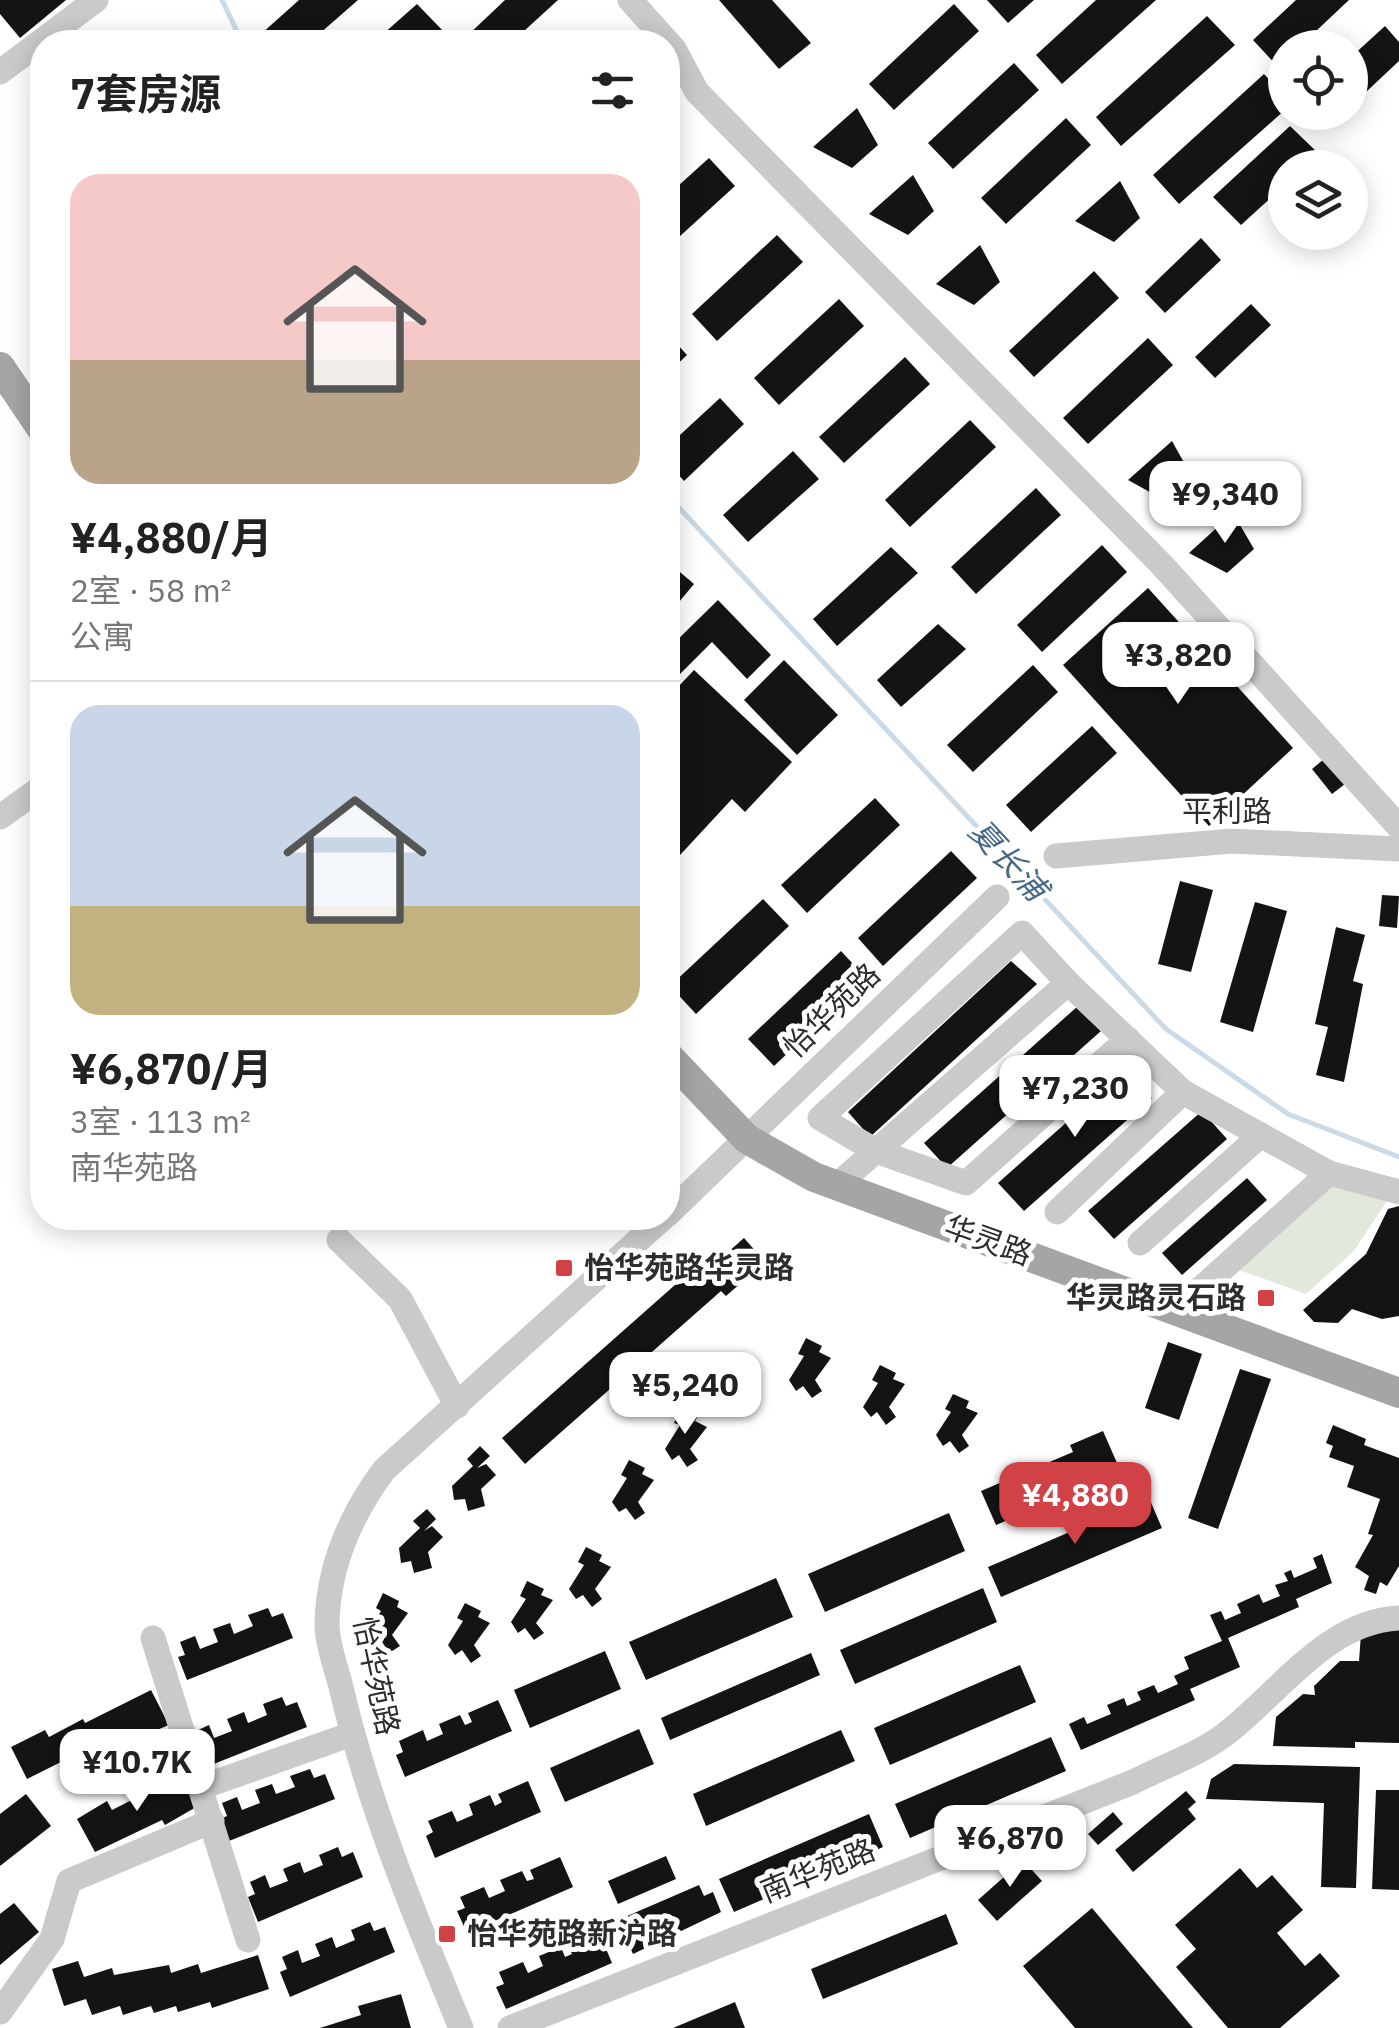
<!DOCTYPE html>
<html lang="zh">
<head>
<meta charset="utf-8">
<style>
  body { margin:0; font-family:"IBM Plex Sans","Noto Sans SC",sans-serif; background:#f2f2f2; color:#222; height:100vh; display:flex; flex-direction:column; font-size:38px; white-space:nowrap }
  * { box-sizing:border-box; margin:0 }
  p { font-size:32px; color:#767676 }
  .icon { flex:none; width:55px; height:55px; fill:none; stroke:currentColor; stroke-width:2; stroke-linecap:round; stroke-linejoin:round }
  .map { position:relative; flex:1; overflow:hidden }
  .details { position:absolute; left:30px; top:30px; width:650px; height:1200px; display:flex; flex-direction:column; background:#fff; border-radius:40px; box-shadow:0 5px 25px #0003 }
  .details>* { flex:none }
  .controls { position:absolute; left:1268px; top:30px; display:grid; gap:20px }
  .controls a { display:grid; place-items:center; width:100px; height:100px; border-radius:50%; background:#fff; box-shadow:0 5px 25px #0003; font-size:50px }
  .price { position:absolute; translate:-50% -85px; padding:0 22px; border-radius:20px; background:#fff; color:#222; font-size:32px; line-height:65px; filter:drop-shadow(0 2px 5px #0008) }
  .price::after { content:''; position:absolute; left:50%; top:60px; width:30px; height:22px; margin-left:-15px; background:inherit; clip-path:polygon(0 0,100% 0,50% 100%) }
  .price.active { background:#d14246; color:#fff }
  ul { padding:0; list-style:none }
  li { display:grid; align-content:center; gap:20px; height:530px; padding:0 40px }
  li+li { border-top:2px solid #e0e0e0 }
  li span { display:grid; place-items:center; height:310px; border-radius:30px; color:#555 }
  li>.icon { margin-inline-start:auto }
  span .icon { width:180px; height:180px; fill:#fffc; stroke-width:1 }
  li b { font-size:42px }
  h2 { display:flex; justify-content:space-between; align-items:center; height:120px; padding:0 40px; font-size:42px }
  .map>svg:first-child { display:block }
  .green { fill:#e2e9dc }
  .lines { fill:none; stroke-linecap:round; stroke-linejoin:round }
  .stream { stroke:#cadae7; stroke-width:5 }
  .building { fill:#141414 }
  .minor { stroke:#cacaca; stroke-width:25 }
  .major { stroke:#a5a5a5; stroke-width:30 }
  .poi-dot { fill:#d14246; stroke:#fff; stroke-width:4 }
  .labels { text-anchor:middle; stroke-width:10; stroke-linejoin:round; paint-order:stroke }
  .street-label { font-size:30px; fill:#2d2d2d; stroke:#fff }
  .poi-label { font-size:30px; font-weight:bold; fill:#2d2d2d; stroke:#fff; text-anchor:start }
  .water-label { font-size:32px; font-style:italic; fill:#456986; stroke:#fff }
</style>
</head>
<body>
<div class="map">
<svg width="1399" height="2028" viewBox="0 0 1399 2028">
  <rect width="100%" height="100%" fill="#fff"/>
  <!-- green -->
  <path class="green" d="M1334,1185L1388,1199L1354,1251L1306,1294L1239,1270Z"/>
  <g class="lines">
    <!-- stream -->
    <g class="stream">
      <path d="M222,0L242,42"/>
      <path d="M668,496L1166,1029L1288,1114L1399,1157"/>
    </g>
  </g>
  <!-- building -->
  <g class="building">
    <path d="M0,0H66L20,38L0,14Z"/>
    <path d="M299,0H358L310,42H252Z"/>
    <path d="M505,0H558L512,42H473L467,36Z"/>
    <path d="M719,0H772L811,43L779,69Z"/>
    <path d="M987,0H1034L1008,23Z"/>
    <path d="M1096,0H1156L1062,84L1036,55Z"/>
    <path d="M1296,0H1349L1298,48H1285V60L1278,67L1253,40Z"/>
    <path d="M417,4L445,33L434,42H374Z"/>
    <path d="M954,4L979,31L894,110L869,84Z"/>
    <path d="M1207,16L1235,45L1121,146L1096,117Z"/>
    <path d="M1385,26L1399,42V61L1350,107V58Z"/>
    <path d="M1014,63L1039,90L953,169L928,143Z"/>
    <path d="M1264,74L1285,96V110L1179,204L1153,175Z"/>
    <path d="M857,108L878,145L852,168L813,147Z"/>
    <path d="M1066,118L1091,145L1006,224L981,198Z"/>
    <path d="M1290,126L1319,154L1304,168H1285V185L1241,225L1213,197Z"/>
    <path d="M709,158L735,186L668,247V195Z"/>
    <path d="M913,175L934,211L908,235L869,214Z"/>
    <path d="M1120,181L1140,218L1114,242L1075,221Z"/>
    <path d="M777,235L803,262L717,341L692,314Z"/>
    <path d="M1201,238L1221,260L1165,313L1145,292Z"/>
    <path d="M980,245L1000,282L974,305L936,284Z"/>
    <path d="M1094,271L1119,298L1034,377L1009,351Z"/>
    <path d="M839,299L864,326L779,405L754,378Z"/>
    <path d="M1251,304L1271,325L1215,378L1195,357Z"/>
    <path d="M668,334L687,355L668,373Z"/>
    <path d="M1148,338L1173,365L1088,444L1063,418Z"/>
    <path d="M905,357L930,384L844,463L819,437Z"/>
    <path d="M720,398L744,424L684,481L668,463V446Z"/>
    <path d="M970,420L996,447L910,527L885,500Z"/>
    <path d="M1172,441L1192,477L1166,501L1128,480Z"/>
    <path d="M793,451L819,479L748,542L723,515Z"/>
    <path d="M1036,488L1061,515L976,594L951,567Z"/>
    <path d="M1233,513L1254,549L1227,573L1189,553Z"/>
    <path d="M1102,545L1127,572L1042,652L1017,625Z"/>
    <path d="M891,547L918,573L837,646L813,619Z"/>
    <path d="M668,550L680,561L674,567L694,584L674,608L668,602Z"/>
    <path d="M1148,588L1293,748L1209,826L1063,665Z"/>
    <path d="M718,600L771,655L747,679L712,642L674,680L668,673V649Z"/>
    <path d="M938,624L966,649L901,707L877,680Z"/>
    <path d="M784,660L838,715L797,755L744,700Z"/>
    <path d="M1033,665L1058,692L973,772L947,745Z"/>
    <path d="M694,670L792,762L745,812L732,799L668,868V679L677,688Z"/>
    <path d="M1092,726L1117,753L1031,832L1006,805Z"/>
    <path d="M1324,759L1345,784L1332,794L1312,769Z"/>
    <path d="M875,798L900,825L807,913L781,885Z"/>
    <path d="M951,851L977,878L883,966L858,938Z"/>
    <path d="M1180,881L1213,890L1191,972L1158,964Z"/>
    <path d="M1382,895L1399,896L1397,928L1379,926Z"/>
    <path d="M763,899L789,926L696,1014L670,986Z"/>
    <path d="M1255,902L1287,911L1253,1032L1220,1022Z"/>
    <path d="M1336,927L1365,935L1353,981L1363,984L1344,1082L1316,1075L1328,1027L1315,1024Z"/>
    <path d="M841,951L867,979L774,1066L748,1039Z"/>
    <path d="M1011,961L1037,984L870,1137L848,1112Z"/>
    <path d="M1078,1006L1101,1031L947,1168L924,1143Z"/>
    <path d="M1127,1069L1152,1098L1024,1211L998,1183Z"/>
    <path d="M1202,1111L1227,1139L1114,1239L1088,1211Z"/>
    <path d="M1247,1178L1267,1200L1182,1275L1162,1253Z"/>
    <path d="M1399,1206V1316L1382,1319L1352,1309L1338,1323L1314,1322L1303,1310L1366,1254L1388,1209Z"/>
    <path d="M744,1238L765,1262L726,1296L721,1291L525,1464L502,1438L702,1261L709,1269Z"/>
    <path d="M806,1338L822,1346L819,1352L831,1358L815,1380L822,1391L812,1398L803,1386L796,1391L789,1380L804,1356L798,1354Z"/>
    <path d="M1168,1342L1202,1354L1179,1420L1145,1408Z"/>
    <path d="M735,1357L752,1365L748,1371L760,1377L744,1399L751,1410L741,1417L733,1404L726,1409L719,1399L733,1375L728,1372Z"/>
    <path d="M880,1365L896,1373L893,1379L905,1384L889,1407L896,1417L886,1425L877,1412L871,1417L863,1407L878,1383L872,1380Z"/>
    <path d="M1240,1369L1271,1379L1218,1529L1188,1518Z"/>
    <path d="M953,1394L969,1401L966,1408L978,1413L962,1435L969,1446L959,1453L950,1441L943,1446L936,1435L951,1412L945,1409Z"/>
    <path d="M681,1407L698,1415L695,1421L707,1427L690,1449L698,1460L687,1467L679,1455L672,1460L665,1449L680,1425L674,1423Z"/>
    <path d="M1333,1425L1366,1439L1364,1445L1399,1458V1566L1387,1586L1380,1582L1376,1594L1364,1590L1369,1576L1355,1567L1373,1535L1368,1534L1380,1499L1347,1487L1354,1466L1329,1457L1333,1446L1326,1443Z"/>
    <path d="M1103,1431L1117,1463L1084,1477L1088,1486L996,1525L981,1491L1073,1452L1070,1445Z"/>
    <path d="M480,1446L490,1456L477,1468L486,1464L496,1475L481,1489L485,1506L468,1511L465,1499L454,1500L452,1486L473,1466L467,1459Z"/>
    <path d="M629,1460L645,1468L642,1474L654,1480L638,1502L645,1513L635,1520L626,1508L619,1512L612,1502L627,1478L621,1475Z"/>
    <path d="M1149,1498L1162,1528L1001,1597L988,1567Z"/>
    <path d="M427,1509L436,1519L424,1531L432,1526L443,1537L428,1552L432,1568L414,1573L411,1561L401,1563L399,1548L420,1528L413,1521Z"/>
    <path d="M949,1513L965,1551L825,1612L808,1574Z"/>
    <path d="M586,1547L602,1555L599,1561L611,1567L595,1589L602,1599L592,1607L583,1595L576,1599L569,1589L584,1565L578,1562Z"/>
    <path d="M1322,1554L1332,1583L1296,1599L1299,1607L1228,1638L1240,1667L1190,1689L1195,1700L1081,1750L1069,1724L1084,1717L1087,1724L1111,1714L1107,1705L1124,1698L1127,1706L1141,1700L1137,1692L1154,1685L1158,1693L1178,1684L1174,1676L1189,1669L1184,1657L1222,1641L1210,1615L1221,1611L1225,1620L1241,1613L1237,1604L1259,1594L1263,1603L1280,1596L1275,1585L1288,1581L1284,1573L1291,1570L1294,1578L1317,1568L1313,1558Z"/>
    <path d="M776,1578L793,1617L646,1680L629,1642Z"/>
    <path d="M527,1581L544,1589L541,1595L553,1600L536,1623L544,1633L534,1640L525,1628L518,1633L511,1622L526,1599L520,1596Z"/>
    <path d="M983,1588L997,1622L855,1684L840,1650Z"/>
    <path d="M383,1593L399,1601L397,1607L408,1613L392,1635L400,1646L389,1653L381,1640L374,1645L367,1635L381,1611L376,1608Z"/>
    <path d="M465,1603L481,1611L478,1617L490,1623L474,1645L481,1656L471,1663L462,1650L455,1655L448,1645L463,1621L457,1618Z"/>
    <path d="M268,1608L272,1617L283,1613L293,1638L187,1680L178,1657L185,1655L180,1642L195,1636L200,1649L218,1642L213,1629L230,1623L234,1634L253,1626L248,1615Z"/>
    <path d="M1399,1626V1743L1355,1742V1748L1273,1746L1276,1717L1303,1694L1315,1695L1314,1686L1340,1661H1359L1361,1634Z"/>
    <path d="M605,1651L621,1689L530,1728L514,1690Z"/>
    <path d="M811,1653L820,1675L670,1740L661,1718Z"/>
    <path d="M1020,1665L1036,1702L890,1765L874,1728Z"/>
    <path d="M151,1690L169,1725L64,1768L61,1762L27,1779L11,1747L45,1730L49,1737L83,1719L85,1723Z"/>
    <path d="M282,1697L286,1706L297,1702L307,1727L201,1769L194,1732L209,1725L214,1738L232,1731L227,1719L244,1712L248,1723L267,1715L263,1704Z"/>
    <path d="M498,1700L512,1731L405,1777L396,1755L403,1752L399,1741L423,1730L427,1741L443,1734L439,1724L460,1715L465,1725L472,1722L468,1713Z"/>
    <path d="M639,1729L654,1764L565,1802L550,1768Z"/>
    <path d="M841,1730L855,1761L706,1826L693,1794Z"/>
    <path d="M1051,1737L1066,1771L910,1838L895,1804Z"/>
    <path d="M1234,1764L1360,1767L1356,1888L1321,1887L1324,1803L1206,1799L1211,1779Z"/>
    <path d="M310,1769L314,1778L325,1774L335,1799L229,1841L220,1819L227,1816L222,1803L237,1797L242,1810L260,1803L255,1790L272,1784L276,1794L295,1787L290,1776Z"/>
    <path d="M181,1775L198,1806L165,1825L162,1820L95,1852L77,1819L107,1801L112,1810Z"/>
    <path d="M528,1781L541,1812L435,1858L426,1836L433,1832L428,1821L452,1811L457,1822L473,1815L469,1804L490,1795L495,1806L502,1802L498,1794Z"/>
    <path d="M1376,1790H1399V1890L1372,1889Z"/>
    <path d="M1186,1791L1196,1802L1188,1809L1196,1819L1133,1872L1115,1850Z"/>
    <path d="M26,1794L51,1826L0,1866V1814Z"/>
    <path d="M1113,1812L1123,1824L1098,1845L1088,1834Z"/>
    <path d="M869,1814L883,1847L734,1912L719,1879Z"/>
    <path d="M338,1847L342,1857L353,1852L363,1877L258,1922L248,1897L255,1894L250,1882L265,1875L270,1888L288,1881L283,1869L300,1862L304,1873L323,1865L319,1855Z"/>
    <path d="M666,1856L676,1879L618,1904L608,1881Z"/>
    <path d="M560,1857L573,1887L467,1933L457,1911L465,1908L460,1897L484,1887L489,1898L505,1891L500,1880L522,1871L527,1881L534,1879L530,1870Z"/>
    <path d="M1023,1860L1042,1881L997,1921L978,1900Z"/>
    <path d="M1240,1868L1257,1888L1272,1875L1303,1910L1277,1933L1305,1966L1320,1953L1340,1976L1280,2028H1228L1176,1967L1196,1949L1175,1925Z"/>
    <path d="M699,1885L704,1896L713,1892L721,1912L633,1954L618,1920Z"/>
    <path d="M14,1903L39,1932L0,1965V1914Z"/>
    <path d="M1092,1908L1193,2028H1075L1023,1966Z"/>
    <path d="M946,1914L958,1944L823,1999L811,1969Z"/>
    <path d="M370,1922L374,1931L385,1927L395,1952L290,1997L280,1972L287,1969L282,1957L298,1950L302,1963L320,1956L315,1944L332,1937L336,1948L355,1940L351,1930Z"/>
    <path d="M599,1932L612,1963L506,2009L496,1987L504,1984L499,1972L523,1962L528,1973L543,1966L539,1956L561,1947L565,1957L572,1954L568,1945Z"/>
    <path d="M258,1955L269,1989L212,2008L210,2002L178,2012L176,2006L154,2013L151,2006L123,2015L120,2006L92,2015L86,1999L64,2006L52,1969L78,1961L84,1977L112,1968L114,1975L169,1965L171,1973L198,1964L201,1973Z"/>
    <path d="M401,1994L411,2028H320L361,2015L358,2006Z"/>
    <path d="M735,2002L745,2028H673Z"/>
  </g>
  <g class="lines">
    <!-- minor -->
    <g class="minor">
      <path d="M630,0L674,49L697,92L1162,565L1399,827"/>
      <path d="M0,72L96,0"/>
      <path d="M0,817L42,787"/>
      <path d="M1056,856L1232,841L1399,849"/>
      <path d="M1068,983L1022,933L820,1118L876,1151L966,1183L1128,1039"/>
      <path d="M837,1185L1068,983L1183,1092L1329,1173L1399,1192"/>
      <path d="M1057,1212L1183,1092"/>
      <path d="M668,1214L997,897"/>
      <path d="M339,1240L400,1299L457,1406"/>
      <path d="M1140,1243L1261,1135"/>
      <path d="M1176,1311L1329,1173"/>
      <path d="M153,1638L248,1940"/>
      <path d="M202,1787L352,1734"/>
      <path d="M0,2012L52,1939L69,1881L212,1821"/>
      <path d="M461,2028C416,1919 369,1806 342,1691C337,1670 327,1645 327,1624C328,1566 350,1516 384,1470L663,1218"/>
      <path d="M510,2028L1133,1782C1162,1767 1197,1755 1223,1736C1278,1695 1326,1621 1399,1618"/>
    </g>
    <!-- major -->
    <g class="major">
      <path d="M0,367L42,429"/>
      <path d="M668,1056L747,1139L814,1177L1399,1393"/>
    </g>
  </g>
  <!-- markers -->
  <g class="poi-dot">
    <rect x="554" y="1258" width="20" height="20" rx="5"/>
    <rect x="1256" y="1288" width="20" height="20" rx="5"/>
    <rect x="437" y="1924" width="20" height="20" rx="5"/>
  </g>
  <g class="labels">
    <!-- street labels -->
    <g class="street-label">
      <text x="1227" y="822">平利路</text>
      <text transform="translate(832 1011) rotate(-44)" y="10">怡华苑路</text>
      <text transform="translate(988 1241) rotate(20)" y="10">华灵路</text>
      <text transform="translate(376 1676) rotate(78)" y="10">怡华苑路</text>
      <text transform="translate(818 1871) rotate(-22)" y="10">南华苑路</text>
    </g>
    <!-- poi labels -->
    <g class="poi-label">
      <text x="584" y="1278">怡华苑路华灵路</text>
      <text x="1246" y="1308" text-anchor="end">华灵路灵石路</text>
      <text x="467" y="1944">怡华苑路新沪路</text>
    </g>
    <!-- water labels -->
    <g class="water-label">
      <text transform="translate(1008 860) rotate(47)" y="11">夏长浦</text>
    </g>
  </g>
</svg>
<div class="controls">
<a><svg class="icon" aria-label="locate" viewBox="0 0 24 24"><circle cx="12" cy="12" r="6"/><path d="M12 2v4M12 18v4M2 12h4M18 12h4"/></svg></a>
<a><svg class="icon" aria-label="layers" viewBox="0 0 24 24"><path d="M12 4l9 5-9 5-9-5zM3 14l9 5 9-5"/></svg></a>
</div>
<b class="price" style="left:1225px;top:546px">¥9,340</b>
<b class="price" style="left:1178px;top:707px">¥3,820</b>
<b class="price" style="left:1075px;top:1140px">¥7,230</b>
<b class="price" style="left:685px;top:1437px">¥5,240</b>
<b class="price active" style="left:1075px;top:1547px">¥4,880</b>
<b class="price" style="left:137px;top:1814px">¥10.7K</b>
<b class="price" style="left:1010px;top:1890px">¥6,870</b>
<section class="details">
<h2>7套房源<svg class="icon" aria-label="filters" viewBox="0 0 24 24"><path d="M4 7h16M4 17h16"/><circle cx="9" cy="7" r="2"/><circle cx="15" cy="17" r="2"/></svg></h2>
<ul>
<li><span style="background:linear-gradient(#f6c9c9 60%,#b9a48a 0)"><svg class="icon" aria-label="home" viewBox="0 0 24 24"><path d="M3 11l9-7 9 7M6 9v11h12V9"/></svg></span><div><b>¥4,880/月</b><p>2室 · 58 m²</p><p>公寓</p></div></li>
<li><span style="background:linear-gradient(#c9d6e8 65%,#c2b280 0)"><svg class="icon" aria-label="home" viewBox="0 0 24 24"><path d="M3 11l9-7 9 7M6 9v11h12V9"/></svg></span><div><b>¥6,870/月</b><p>3室 · 113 m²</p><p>南华苑路</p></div></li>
</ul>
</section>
</div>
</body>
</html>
